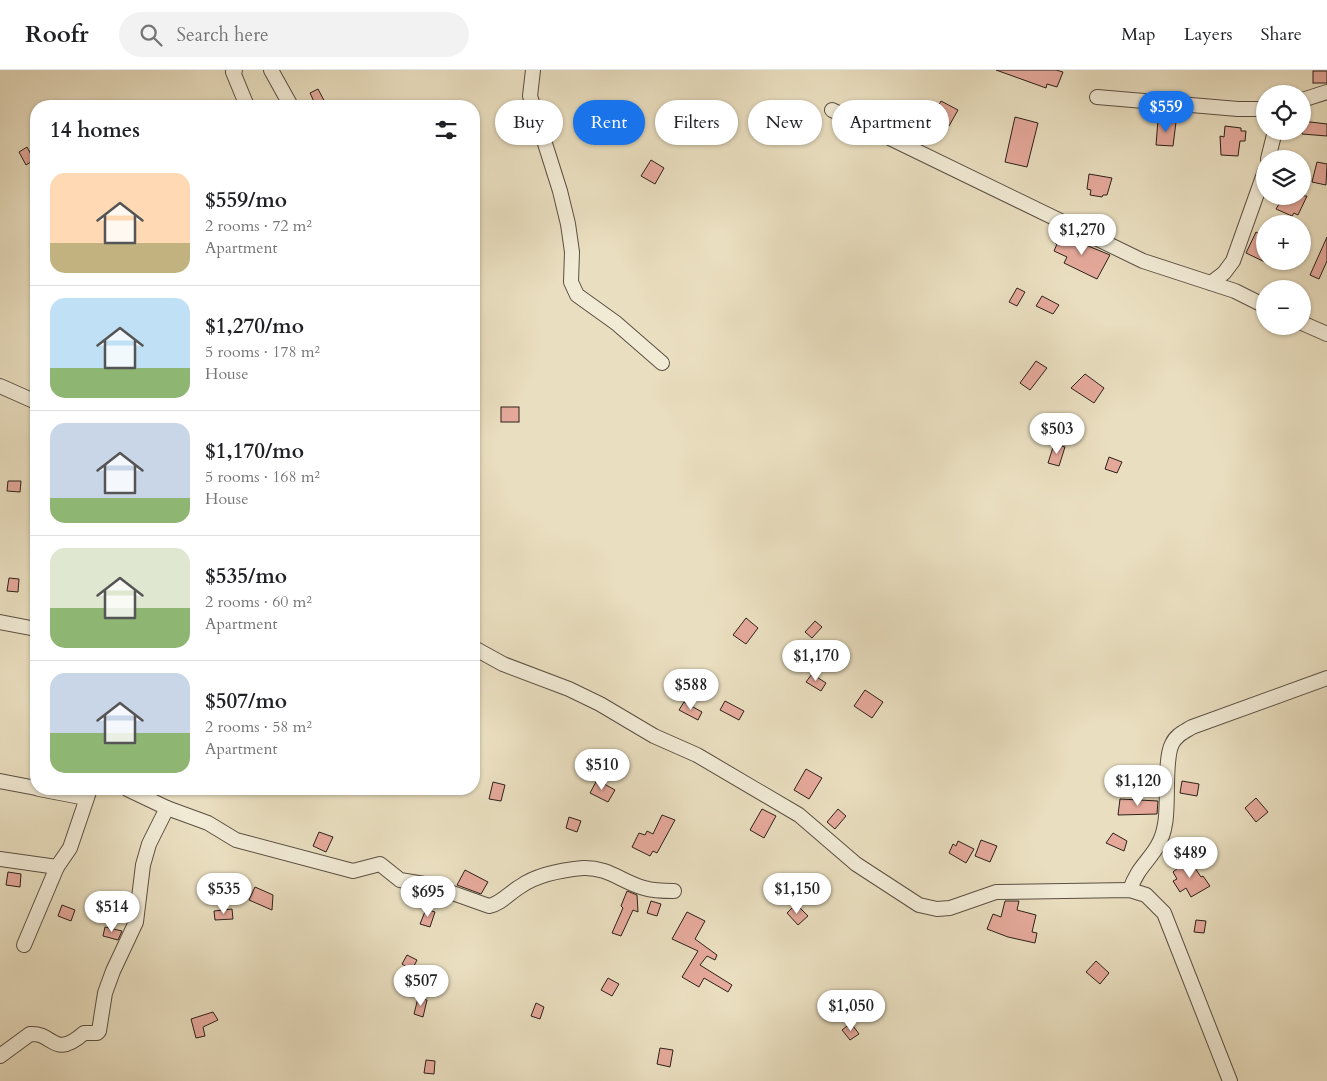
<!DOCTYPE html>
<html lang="en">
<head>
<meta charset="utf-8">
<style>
  body { margin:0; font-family:Cardo,serif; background:#f2f2f2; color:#202124; height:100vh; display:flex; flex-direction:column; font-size:19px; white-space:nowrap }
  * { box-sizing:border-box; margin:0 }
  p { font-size:16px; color:#757577 }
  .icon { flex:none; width:28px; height:28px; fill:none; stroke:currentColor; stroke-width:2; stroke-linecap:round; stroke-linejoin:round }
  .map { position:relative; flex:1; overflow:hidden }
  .details { position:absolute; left:30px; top:30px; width:450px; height:695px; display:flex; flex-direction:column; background:#fff; border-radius:20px; box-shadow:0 1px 4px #0004 }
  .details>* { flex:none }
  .top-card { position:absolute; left:495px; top:30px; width:475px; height:45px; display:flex; gap:10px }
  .fabs { position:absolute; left:1256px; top:15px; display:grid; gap:10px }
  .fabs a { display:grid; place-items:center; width:55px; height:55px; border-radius:50%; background:#fff; box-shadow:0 1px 4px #0004; font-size:25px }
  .price { position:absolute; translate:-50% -42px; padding:0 11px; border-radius:18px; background:#fff; color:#222; font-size:16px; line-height:32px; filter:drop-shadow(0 1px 2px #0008) }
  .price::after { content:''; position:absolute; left:50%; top:30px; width:15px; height:11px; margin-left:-8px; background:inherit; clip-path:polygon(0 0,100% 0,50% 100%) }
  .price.on { background:#1a73e8; color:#fff }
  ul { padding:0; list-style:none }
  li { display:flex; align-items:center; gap:15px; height:125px; padding:0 20px }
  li+li { border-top:1px solid #e0e0e0 }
  li span { display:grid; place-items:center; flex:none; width:140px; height:100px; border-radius:15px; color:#555 }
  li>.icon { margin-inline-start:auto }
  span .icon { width:60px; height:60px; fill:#fffc; stroke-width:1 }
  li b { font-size:21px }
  h2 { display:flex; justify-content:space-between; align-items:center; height:60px; padding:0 20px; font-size:21px }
  .chip { padding:0 18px; border-radius:22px; background:#fff; box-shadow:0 1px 4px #0004; font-size:18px; line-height:45px }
  .chip.on { background:#1a73e8; color:#fff }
  header { display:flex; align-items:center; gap:30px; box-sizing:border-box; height:70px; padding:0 25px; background:#fff; border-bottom:1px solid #e0e0e0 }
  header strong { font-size:24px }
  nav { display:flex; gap:28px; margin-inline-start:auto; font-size:18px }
  .search { width:350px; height:45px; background:#f2f2f2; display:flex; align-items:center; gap:12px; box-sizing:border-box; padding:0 18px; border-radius:28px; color:#757577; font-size:19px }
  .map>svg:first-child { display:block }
  .building { fill:#e5a99b; stroke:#2c211a }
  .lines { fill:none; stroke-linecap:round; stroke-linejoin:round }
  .street-casing { stroke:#5b5043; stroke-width:16 }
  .street { stroke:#f1ead5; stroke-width:14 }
</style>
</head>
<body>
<header>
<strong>Roofr</strong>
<div class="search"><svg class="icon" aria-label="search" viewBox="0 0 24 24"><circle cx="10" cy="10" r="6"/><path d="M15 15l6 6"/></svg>Search here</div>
<nav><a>Map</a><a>Layers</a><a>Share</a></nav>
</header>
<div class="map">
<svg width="1327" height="1011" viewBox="0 0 1327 1011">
  <rect width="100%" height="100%" fill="#e9debf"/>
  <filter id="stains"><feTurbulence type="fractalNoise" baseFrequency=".004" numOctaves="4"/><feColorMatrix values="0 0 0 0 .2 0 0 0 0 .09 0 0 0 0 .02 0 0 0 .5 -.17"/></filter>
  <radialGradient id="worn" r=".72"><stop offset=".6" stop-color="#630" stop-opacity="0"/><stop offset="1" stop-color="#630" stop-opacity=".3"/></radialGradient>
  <!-- building -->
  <g class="building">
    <path d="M996,0H1056L1063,2L1057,17L1047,14L1046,18Z"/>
    <rect x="1313" y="1" width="14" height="12"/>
    <path d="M318,19L327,36H316L310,23Z"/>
    <path d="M941,31L958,40L949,56L932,47Z"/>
    <path d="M1015,47L1038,53L1027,97L1005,92Z"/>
    <path d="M1158,50L1176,52L1173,76L1156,75Z"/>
    <path d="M1302,51L1327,54V66L1302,64Z"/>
    <path d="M1225,56L1241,58V61H1246L1245,71H1240L1238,86L1221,85L1220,66L1224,67Z"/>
    <path d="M27,77L34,90L26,95L19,82Z"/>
    <path d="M651,90L664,98L655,114L641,106Z"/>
    <path d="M1317,92L1327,94L1326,115L1312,112Z"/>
    <path d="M1089,104L1112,108L1107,125H1103L1102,127L1090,125L1091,120L1087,119Z"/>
    <path d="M1265,126H1307L1298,145L1294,143L1292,146L1276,139L1279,134Z"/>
    <path d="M1256,162L1265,167V192L1246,183Z"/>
    <path d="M1059,164L1110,185L1097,209L1064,193L1067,187L1054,181L1057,174L1055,173Z"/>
    <path d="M1327,167V191L1319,209L1310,205Z"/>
    <path d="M1017,218L1025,222L1017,236L1009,232Z"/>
    <path d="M1042,226L1059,235L1053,244L1036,236Z"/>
    <path d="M1036,291L1047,298L1030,320L1020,313Z"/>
    <path d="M1085,304L1104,318L1094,333L1071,318Z"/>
    <rect x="501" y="337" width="18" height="15"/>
    <path d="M1054,374L1065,377L1059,396L1048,393Z"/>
    <path d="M1109,387L1122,392L1117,403L1105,399Z"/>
    <path d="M8,411H21L20,422L7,421Z"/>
    <path d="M9,508L19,509L18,522L7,521Z"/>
    <path d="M746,548L758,558L746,574L733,565Z"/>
    <path d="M815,551L822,557L812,568L805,562Z"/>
    <path d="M790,575L808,586L803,594L785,583Z"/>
    <path d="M812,604L826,613L821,621L806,612Z"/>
    <path d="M865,620L883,632L872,648L854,636Z"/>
    <path d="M725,631L744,641L739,650L720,640Z"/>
    <path d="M684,632L702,642L698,650L679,640Z"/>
    <path d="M806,699L822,708L809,729L794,720Z"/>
    <path d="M597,710L615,720L608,732L590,723Z"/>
    <path d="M1182,711L1199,714L1197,726L1180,723Z"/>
    <path d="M493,712L505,715L501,731L489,729Z"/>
    <path d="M1256,728L1268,742L1256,752L1245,738Z"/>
    <path d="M1120,729L1158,731L1157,744L1118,745Z"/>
    <path d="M762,739L776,746L764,768L750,760Z"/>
    <path d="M838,739L846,746L835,759L827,752Z"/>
    <path d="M662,745L675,750L657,783L653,781L650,786L632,777L639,763L645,765L647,761L653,764Z"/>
    <path d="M569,747L581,751L577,762L566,758Z"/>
    <path d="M319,762L333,767L326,782L313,776Z"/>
    <path d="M1113,763L1127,771L1124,781L1106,773Z"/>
    <path d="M981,770L997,776L990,792L975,786Z"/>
    <path d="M958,771L974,779L966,793L949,783L953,774L956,776Z"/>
    <path d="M1189,789L1201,807L1203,806L1210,816L1191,827L1186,818L1180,822L1173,811L1177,809L1173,802Z"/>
    <path d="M465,800L488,812L481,824L457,815Z"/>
    <path d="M8,802L21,804L20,817L6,815Z"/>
    <path d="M255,817L273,825L272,840L249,830Z"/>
    <path d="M627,821L637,825L638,842L633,840L621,866L612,863L623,838L621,836Z"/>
    <path d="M651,831L661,834L657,846L647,843Z"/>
    <path d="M1005,831H1019L1017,840L1036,845L1032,862L1037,863L1035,873L1008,867L987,859L993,844L1001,847Z"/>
    <path d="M796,834L808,846L798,855L787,843Z"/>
    <path d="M62,835L75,840L71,851L58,846Z"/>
    <path d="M232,839L233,849L215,850L214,841Z"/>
    <path d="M426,839L435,842L430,857L420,854Z"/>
    <path d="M687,842L705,851L695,869L717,885L715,890L707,886L700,895L732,915L728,922L704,908L699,917L682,907L698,881L672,869Z"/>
    <path d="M1196,850L1206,851L1204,863L1194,862Z"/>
    <path d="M105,857L122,861L118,870L103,866Z"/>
    <path d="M407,885L417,890L412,900L402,894Z"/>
    <path d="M1096,891L1109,903L1100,914L1086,902Z"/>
    <path d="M608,908L619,914L612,926L601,920Z"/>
    <path d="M418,928L427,930L423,947L414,944Z"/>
    <path d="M536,933L544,937L540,949L531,946Z"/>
    <path d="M213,942L218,950L203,957L205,966L196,968L191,949Z"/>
    <path d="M851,953L859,964L850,970L842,960Z"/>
    <path d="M660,978L673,980L670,997L657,994Z"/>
    <path d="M426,990L435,991L434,1004L424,1003Z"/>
  </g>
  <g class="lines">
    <defs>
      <g id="street">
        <path d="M235,0L233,2L247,36"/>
        <path d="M271,0L291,36"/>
        <path d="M533,0L530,26L560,121L568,154L572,182L571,212L577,225L616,253L662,293"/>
        <path d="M1097,27L1238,39H1265"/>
        <path d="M1302,30L1327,22"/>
        <path d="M832,40L1143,191L1235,221L1265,236"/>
        <path d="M1268,89L1275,61"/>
        <path d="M1211,213L1224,203L1233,191L1265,101"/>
        <path d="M1302,253L1327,264"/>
        <path d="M0,316L36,332"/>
        <path d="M0,552L36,559"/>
        <path d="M474,578L503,594L569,619L600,634L654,666L697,685L799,745L856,794L919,835L937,839L950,838L996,822L1130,820L1146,825L1164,843L1230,1011"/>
        <path d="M0,711L36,718"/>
        <path d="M39,719L86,728"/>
        <path d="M127,719L167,738L208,753L236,770L353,801L380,794L400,810L430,815L489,836C501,834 510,822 521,816C538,804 562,800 583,798C608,797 622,812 644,818C654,821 664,821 674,821"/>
        <path d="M0,789L57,797"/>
        <path d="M1130,820C1139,791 1160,786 1165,754C1169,734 1164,689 1172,674C1176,665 1184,662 1192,657L1327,608"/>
        <path d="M24,875L57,797L70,778L90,719"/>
        <path d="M0,986L30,964C54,962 53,990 84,963H97L99,961L105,923L113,901L136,852L143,795L149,774L167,738"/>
      </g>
    </defs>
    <!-- street casing -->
    <use href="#street" class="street-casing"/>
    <!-- street -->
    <use href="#street" class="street"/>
  </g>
  <rect width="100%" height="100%" filter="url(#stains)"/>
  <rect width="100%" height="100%" fill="url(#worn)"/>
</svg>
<div class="fabs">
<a><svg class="icon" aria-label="locate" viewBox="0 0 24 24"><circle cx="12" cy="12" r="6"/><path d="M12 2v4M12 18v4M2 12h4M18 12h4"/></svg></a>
<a><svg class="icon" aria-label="layers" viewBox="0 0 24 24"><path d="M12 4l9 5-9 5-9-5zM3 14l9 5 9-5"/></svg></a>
<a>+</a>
<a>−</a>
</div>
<b class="price on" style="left:1166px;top:63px">$559</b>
<b class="price" style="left:1082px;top:186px">$1,270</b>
<b class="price" style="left:1057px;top:385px">$503</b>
<b class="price" style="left:816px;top:612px">$1,170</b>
<b class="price" style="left:691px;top:641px">$588</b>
<b class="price" style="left:602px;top:721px">$510</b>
<b class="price" style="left:1138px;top:737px">$1,120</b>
<b class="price" style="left:1190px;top:809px">$489</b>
<b class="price" style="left:224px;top:845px">$535</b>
<b class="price" style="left:797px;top:845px">$1,150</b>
<b class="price" style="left:428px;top:848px">$695</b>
<b class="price" style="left:112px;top:863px">$514</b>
<b class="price" style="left:421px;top:937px">$507</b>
<b class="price" style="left:851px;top:962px">$1,050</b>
<div class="top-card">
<a class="chip">Buy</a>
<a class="chip on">Rent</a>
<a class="chip">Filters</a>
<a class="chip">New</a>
<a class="chip">Apartment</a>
</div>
<section class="details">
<h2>14 homes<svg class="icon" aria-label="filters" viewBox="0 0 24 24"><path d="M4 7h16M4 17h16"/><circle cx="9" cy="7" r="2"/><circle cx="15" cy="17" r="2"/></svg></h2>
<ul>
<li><span style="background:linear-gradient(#ffd9b3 70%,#c2b280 0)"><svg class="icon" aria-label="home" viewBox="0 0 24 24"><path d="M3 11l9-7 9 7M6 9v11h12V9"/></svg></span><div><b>$559/mo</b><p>2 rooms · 72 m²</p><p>Apartment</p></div></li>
<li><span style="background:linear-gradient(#bfe0f5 70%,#8fb573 0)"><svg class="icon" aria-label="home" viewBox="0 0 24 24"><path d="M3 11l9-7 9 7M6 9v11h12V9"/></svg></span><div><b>$1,270/mo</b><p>5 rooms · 178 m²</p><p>House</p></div></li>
<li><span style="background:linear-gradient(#c9d6e8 75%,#8fb573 0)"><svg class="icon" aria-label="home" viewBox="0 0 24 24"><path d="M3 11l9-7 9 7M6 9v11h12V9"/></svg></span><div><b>$1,170/mo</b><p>5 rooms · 168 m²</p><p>House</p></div></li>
<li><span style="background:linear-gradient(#dfe7d0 60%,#8fb573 0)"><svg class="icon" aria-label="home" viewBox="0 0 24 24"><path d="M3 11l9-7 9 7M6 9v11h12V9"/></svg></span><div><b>$535/mo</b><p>2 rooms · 60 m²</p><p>Apartment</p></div></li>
<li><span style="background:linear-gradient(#c9d6e8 60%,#8fb573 0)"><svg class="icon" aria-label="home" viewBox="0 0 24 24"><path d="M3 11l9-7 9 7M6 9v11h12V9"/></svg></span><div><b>$507/mo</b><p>2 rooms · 58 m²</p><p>Apartment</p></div></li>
</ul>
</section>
</div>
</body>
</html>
